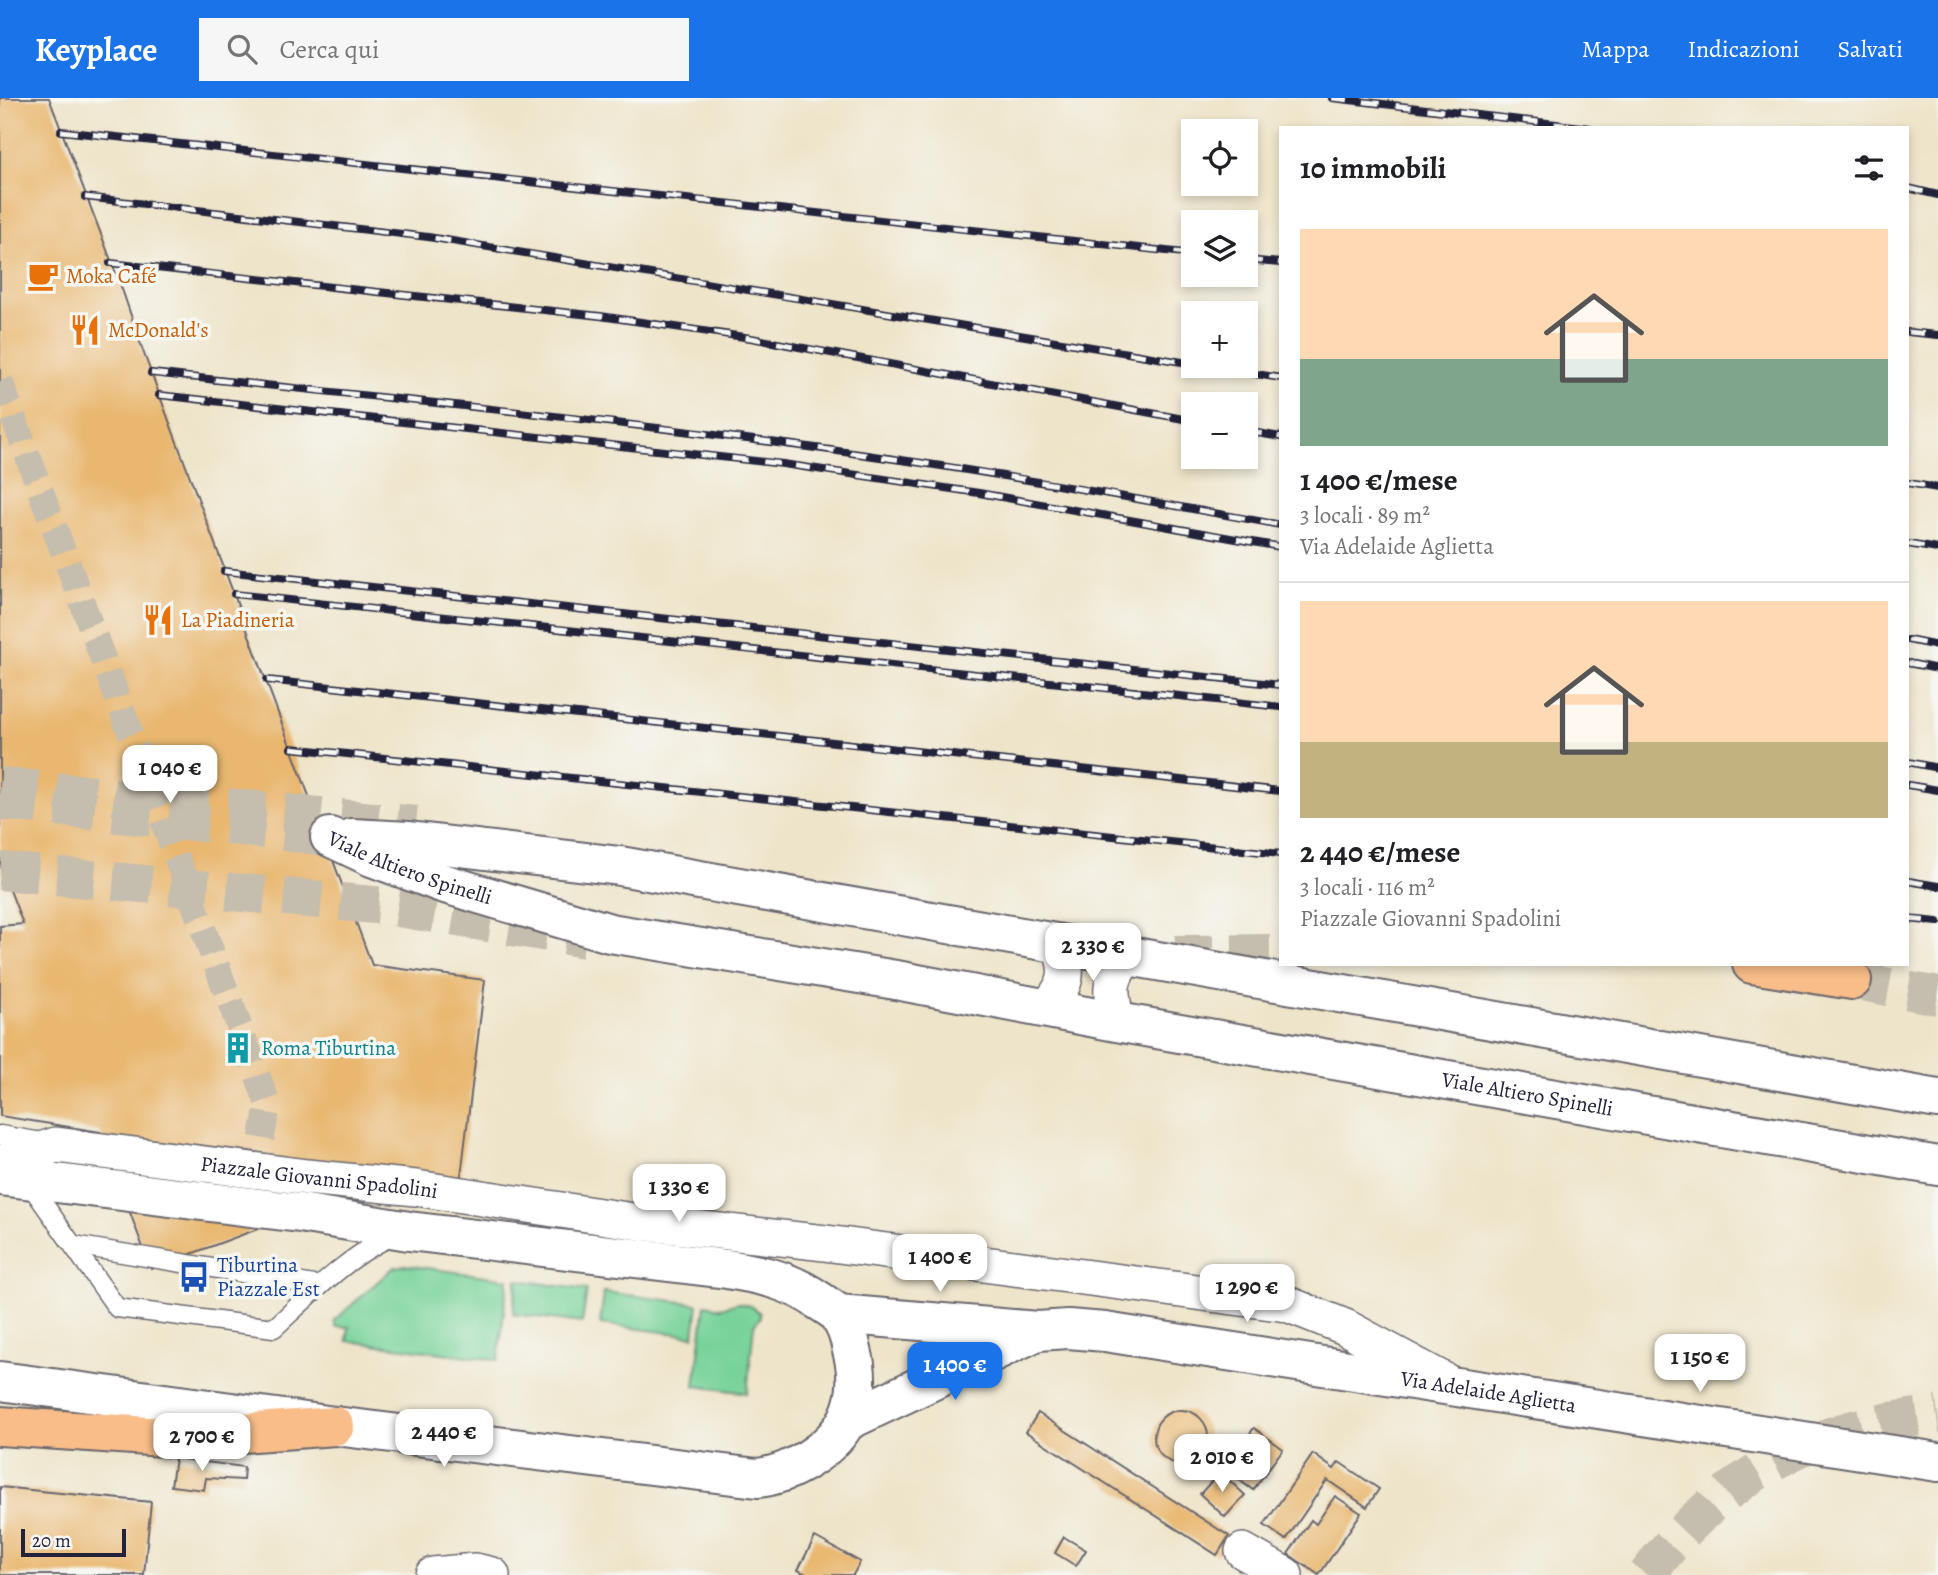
<!DOCTYPE html>
<html lang="it">
<head>
<meta charset="utf-8">
<style>
  body { margin:0; font-family:Alegreya,serif; background:#f6f6f6; color:#202124; height:100vh; display:flex; flex-direction:column; font-size:26px; white-space:nowrap }
  * { box-sizing:border-box; margin:0 }
  p { font-size:23px; color:#757577 }
  .icon { flex:none; width:38px; height:38px; fill:none; stroke:currentColor; stroke-width:2; stroke-linecap:round; stroke-linejoin:round }
  .map { position:relative; flex:1; overflow:hidden }
  .drawer { position:absolute; left:1279px; top:28px; width:630px; height:840px; display:flex; flex-direction:column; background:#fff; border-radius:0px; box-shadow:0 4px 10px #0003 }
  .drawer>* { flex:none }
  .controls { position:absolute; left:1181px; top:21px; display:grid; gap:14px }
  .controls a { display:grid; place-items:center; width:77px; height:77px; border-radius:0px; background:#fff; box-shadow:0 4px 10px #0003; font-size:35px }
  .scale { position:absolute; left:21px; bottom:18px; width:105px; box-sizing:border-box; padding-left:7px; border:4px solid #22223b; border-top:0; font-size:19px; line-height:24px; white-space:nowrap; color:#22223b; -webkit-text-stroke:5px #f6f6f2; paint-order:stroke }
  .price { position:absolute; translate:-50% -60px; padding:0 16px; border-radius:14px; background:#fff; color:#222; font-size:23px; line-height:46px; filter:drop-shadow(0 2px 4px #0008) }
  .price::after { content:''; position:absolute; left:50%; top:42px; width:21px; height:16px; margin-left:-10px; background:inherit; clip-path:polygon(0 0,100% 0,50% 100%) }
  .price.on { background:#1a73e8; color:#fff }
  ul { padding:0; list-style:none }
  li { display:grid; align-content:center; gap:14px; height:371px; padding:0 21px }
  li+li { border-top:2px solid #e0e0e0 }
  li span { display:grid; place-items:center; height:217px; border-radius:0px; color:#555 }
  li>.icon { margin-inline-start:auto }
  span .icon { width:126px; height:126px; fill:#fffc; stroke-width:1 }
  li b { font-size:30px }
  h2 { display:flex; justify-content:space-between; align-items:center; height:84px; padding:0 21px; font-size:30px }
  header { display:flex; align-items:center; gap:42px; box-sizing:border-box; height:98px; padding:0 35px; background:#1a73e8; color:#fff }
  header strong { font-size:33px }
  nav { display:flex; gap:38px; margin-inline-start:auto; font-size:24px }
  .search { width:490px; height:63px; background:#f6f6f6; display:flex; align-items:center; gap:18px; box-sizing:border-box; padding:0 24px; border-radius:0px; color:#757577; font-size:26px }
  .map>svg:first-child { display:block }
  .green { fill:#78d39a; stroke:#4d7a6a; stroke-width:2 }
  .building { fill:#e9b770 }
  .lines { fill:none; stroke-linecap:round; stroke-linejoin:round }
  .pedestrian-tunnel { stroke:#c5bdad; stroke-width:26; stroke-dasharray:26 13; stroke-linecap:butt }
  .tertiary-tunnel { stroke:#c5bdad; stroke-width:38; stroke-dasharray:38 19; stroke-linecap:butt }
  .trunk-tunnel { stroke:#c5bdad; stroke-width:38; stroke-dasharray:38 19; stroke-linecap:butt }
  .service-casing { stroke:#69666d; stroke-width:21 }
  .minor-casing { stroke:#69666d; stroke-width:38 }
  .tertiary-casing { stroke:#69666d; stroke-width:42 }
  .trunk-casing { stroke:#69666d; stroke-width:42 }
  .service { stroke:#fff; stroke-width:18 }
  .minor { stroke:#fff; stroke-width:35 }
  .tertiary { stroke:#fff; stroke-width:38 }
  .trunk { stroke:#f8bd89; stroke-width:38 }
  .rail-casing { stroke:#22223b; stroke-width:8 }
  .rail { stroke:#f6f6f2; stroke-width:5; stroke-dasharray:16; stroke-linecap:butt }
  .labels { text-anchor:middle; stroke-width:7; stroke-linejoin:round; paint-order:stroke }
  .food-label { font-size:21px; fill:#c56008; stroke:#f6f6f2; text-anchor:start }
  .street-label { font-size:21px; fill:#22223b; stroke:#f6f6f2 }
  .culture-label { font-size:21px; fill:#0d838f; stroke:#f6f6f2; text-anchor:start }
  .transit-label { font-size:21px; fill:#164399; stroke:#f6f6f2; text-anchor:start }
</style>
</head>
<body>
<header>
<strong>Keyplace</strong>
<div class="search"><svg class="icon" aria-label="search" viewBox="0 0 24 24"><circle cx="10" cy="10" r="6"/><path d="M15 15l6 6"/></svg>Cerca qui</div>
<nav><a>Mappa</a><a>Indicazioni</a><a>Salvati</a></nav>
</header>
<div class="map">
<svg width="1938" height="1477" viewBox="0 0 1938 1477">
  <rect width="100%" height="100%" fill="#f6f6f2"/>
  <filter id="ink" filterUnits="userSpaceOnUse"><feTurbulence type="fractalNoise" baseFrequency=".0143" numOctaves="2"/><feDisplacementMap in="SourceGraphic" scale="14" xChannelSelector="R" yChannelSelector="G"/><feConvolveMatrix kernelMatrix="1 2 1 2 8 2 1 2 1" color-interpolation-filters="sRGB"/></filter>
  <filter id="wash" filterUnits="userSpaceOnUse"><feTurbulence type="fractalNoise" baseFrequency=".00686" numOctaves="4" result="noise"/><feDisplacementMap in="SourceGraphic" scale="28" xChannelSelector="R" yChannelSelector="G"/><feGaussianBlur stdDeviation="1.57" result="paint"/><feColorMatrix in="noise" values="0 0 0 0 0 0 0 0 0 0 0 0 0 0 0 0 0 1.4 0 .05"/><feComposite in="paint" operator="in"/></filter>
  <g filter="url(#wash)">
    <rect width="100%" height="100%" fill="#eee4c9"/>
    <!-- green -->
    <g class="green">
      <path d="M404,1167L508,1181L498,1262L347,1243L349,1229H336L334,1223L393,1170Z"/>
      <path d="M517,1182L587,1192L582,1225L513,1216Z"/>
      <path d="M604,1194L698,1206L694,1238L600,1226Z"/>
      <path d="M738,1205L750,1208L760,1215V1220L754,1227L747,1295L695,1288L705,1207L721,1210Z"/>
    </g>
    <g id="blocks">
      <!-- building -->
      <g class="building">
        <path d="M0,0H49L123,194L143,253L372,867L485,882L460,1086L399,1078L151,1171L100,1034L0,1018V828L23,826L0,766Z"/>
        <circle cx="1181" cy="1339" r="27"/>
        <path d="M1038,1315L1229,1438L1217,1457L1026,1334Z"/>
        <path d="M1254,1330L1283,1351L1253,1392L1224,1371Z"/>
        <path d="M1313,1356L1334,1371L1339,1364L1379,1391L1367,1409L1327,1382L1286,1442L1264,1427Z"/>
        <path d="M175,1360L244,1369L243,1382L206,1380L204,1392L171,1388Z"/>
        <path d="M1220,1374L1245,1397L1225,1419L1200,1396Z"/>
        <path d="M0,1389L151,1404L144,1477H0Z"/>
        <path d="M1335,1398L1361,1415L1319,1477L1288,1456L1311,1422L1316,1426Z"/>
        <path d="M815,1439L860,1464L853,1477H808L798,1472Z"/>
        <path d="M1064,1439L1086,1452L1076,1468L1055,1455Z"/>
      </g>
    </g>
  </g>
  <g filter="url(#ink)">
    <use href="#blocks" fill-opacity="0" stroke="#69666d" stroke-width="2"/>
    <g class="lines">
      <!-- pedestrian-tunnel -->
      <path class="pedestrian-tunnel" d="M0,283L268,1006L258,1060"/>
      <!-- tertiary-tunnel -->
      <path class="tertiary-tunnel" d="M0,703L330,739"/>
      <!-- trunk-tunnel -->
      <g class="trunk-tunnel">
        <path d="M0,688L416,727"/>
        <path d="M0,773L386,808L585,841"/>
        <path d="M1175,856L1281,855"/>
        <path d="M1852,882L1938,898"/>
        <path d="M1647,1477C1697,1408 1771,1353 1853,1331C1881,1324 1910,1320 1938,1316"/>
      </g>
      <defs>
        <g id="service">
          <path d="M0,1037L42,1044"/>
          <path d="M29,1085L117,1210L274,1230C307,1200 354,1152 396,1137"/>
          <path d="M74,1147L320,1188"/>
        </g>
        <g id="minor">
          <path d="M1046,911C1067,886 1071,875 1058,845"/>
          <path d="M1117,924C1110,893 1107,884 1128,857"/>
          <path id="s1" d="M0,1065L56,1047L307,1079L416,1090L640,1124L825,1145L1287,1206L1345,1229L1445,1283"/>
          <path d="M1243,1453L1285,1477"/>
          <path d="M433,1477L475,1473L492,1477"/>
        </g>
        <g id="tertiary">
          <path id="s2" d="M330,739L372,759L442,785L610,835L896,882L1117,924L1938,1068"/>
          <path d="M352,740L409,743L620,768L1938,1001"/>
          <path d="M0,1078L300,1115L409,1133L727,1171C763,1177 790,1182 821,1204C827,1208 835,1212 838,1217C845,1226 850,1241 852,1252C858,1274 858,1299 848,1320C833,1351 790,1377 757,1380L335,1328L0,1283"/>
          <path id="s3" d="M838,1216L1038,1233L1068,1231L1105,1234L1938,1364"/>
          <path d="M847,1323L1035,1234"/>
        </g>
        <g id="trunk">
          <path d="M1752,866L1852,882"/>
          <path d="M0,1328L178,1340L335,1328"/>
        </g>
      </defs>
      <!-- service casing -->
      <use href="#service" class="service-casing"/>
      <!-- minor casing -->
      <use href="#minor" class="minor-casing"/>
      <!-- tertiary casing -->
      <use href="#tertiary" class="tertiary-casing"/>
      <!-- trunk casing -->
      <use href="#trunk" class="trunk-casing"/>
      <!-- service -->
      <use href="#service" class="service"/>
      <!-- minor -->
      <use href="#minor" class="minor"/>
      <!-- tertiary -->
      <use href="#tertiary" class="tertiary"/>
      <!-- trunk -->
      <use href="#trunk" class="trunk"/>
      <defs>
        <g id="rail">
          <path d="M1332,0L1590,30"/>
          <path d="M61,33L1194,156"/>
          <path d="M1908,90L1938,97"/>
          <path d="M85,99L428,139L1194,266"/>
          <path d="M1246,162L1281,165"/>
          <path d="M110,165L600,218L751,240L1194,323"/>
          <path d="M1908,234L1938,237"/>
          <path d="M1206,268L1281,280"/>
          <path d="M151,275C404,302 657,326 908,363C1033,381 1157,405 1281,427"/>
          <path d="M159,297L783,366L979,395L1281,449"/>
          <path d="M1246,333L1281,339"/>
          <path d="M1908,385L1938,390"/>
          <path d="M1908,446L1938,451"/>
          <path d="M224,473L1281,587"/>
          <path d="M234,496L1281,609"/>
          <path d="M1908,542L1938,548"/>
          <path d="M1908,565L1938,571"/>
          <path d="M267,582L1281,693"/>
          <path d="M291,650L1281,756"/>
          <path d="M1908,664L1938,670"/>
          <path d="M1908,687L1938,692"/>
          <path d="M1908,783L1938,788"/>
          <path d="M1908,821L1938,824"/>
        </g>
      </defs>
      <!-- rail casing -->
      <use href="#rail" class="rail-casing"/>
      <!-- rail -->
      <use href="#rail" class="rail"/>
    </g>
  </g>
  <!-- icons -->
  <defs>
    <symbol id="cafe-bare" viewBox="-9 -9 18 18"><path d="M-5.5-4.5H6V0H3Q3 3.5 0 3.5H-2.5Q-5.5 3.5-5.5 0ZM3-3.2v2h1.7v-2ZM-6 4.5H4V6H-6Z" fill="#e8710a" stroke="#f6f6f2" stroke-width="2.5" paint-order="stroke"/></symbol>
    <symbol id="restaurant-bare" viewBox="-9 -9 18 18"><path d="M-5-6h1v4h1v-4h1v4h1v-4h1v5L-1.5 .5V6h-2V.5L-5-1ZM5-6V6H3V1.5H1.5Q1.5-4 5-6Z" fill="#e8710a" stroke="#f6f6f2" stroke-width="2.5" paint-order="stroke"/></symbol>
    <symbol id="building-bare" viewBox="-9 -9 18 18"><path d="M-4-6H4V6H1V3H-1V6H-4ZM-2.5-4.3h1.7v1.8h-1.7ZM.8-4.3h1.7v1.8H.8ZM-2.5-1h1.7V.8h-1.7ZM.8-1h1.7V.8H.8Z" fill="#0f9aa8" stroke="#f6f6f2" stroke-width="2.5" paint-order="stroke"/></symbol>
    <symbol id="bus-bare" viewBox="-9 -9 18 18"><path d="M-5-6H5V4H4V6H2V4H-2V6H-4V4H-5ZM-3.5-4V0h7V-4ZM-3.5 1.2v1.5H-2V1.2ZM2 1.2v1.5H3.5V1.2Z" fill="#1a4fb4" stroke="#f6f6f2" stroke-width="2.5" paint-order="stroke"/></symbol>
  </defs>
  <g fill-rule="evenodd">
    <use href="#cafe-bare" x="21" y="156" width="44" height="44"/>
    <use href="#restaurant-bare" x="63" y="210" width="44" height="44"/>
    <use href="#restaurant-bare" x="136" y="500" width="44" height="44"/>
    <use href="#building-bare" x="216" y="928" width="44" height="44"/>
    <use href="#bus-bare" x="172" y="1157" width="44" height="44"/>
  </g>
  <g class="labels">
    <!-- food labels -->
    <g class="food-label">
      <text x="66" y="185">Moka Café</text>
      <text x="108" y="239">McDonald's</text>
      <text x="181" y="529">La Piadineria</text>
    </g>
    <!-- street labels -->
    <g class="street-label">
      <text dy="7" stroke="none"><textPath href="#s2" startOffset="86">Viale Altiero Spinelli</textPath></text>
      <text dy="7" stroke="none"><textPath href="#s2" startOffset="1228">Viale Altiero Spinelli</textPath></text>
      <text dy="7" stroke="none"><textPath href="#s1" startOffset="324">Piazzale Giovanni Spadolini</textPath></text>
      <text dy="7" stroke="none"><textPath href="#s3" startOffset="656">Via Adelaide Aglietta</textPath></text>
    </g>
    <!-- culture labels -->
    <g class="culture-label">
      <text x="261" y="957">Roma Tiburtina</text>
    </g>
    <!-- transit labels -->
    <g class="transit-label">
      <text x="217" y="1174">Tiburtina<tspan x="217" dy="24">Piazzale Est</tspan></text>
    </g>
  </g>
</svg>
<div class="controls">
<a><svg class="icon" aria-label="locate" viewBox="0 0 24 24"><circle cx="12" cy="12" r="6"/><path d="M12 2v4M12 18v4M2 12h4M18 12h4"/></svg></a>
<a><svg class="icon" aria-label="layers" viewBox="0 0 24 24"><path d="M12 4l9 5-9 5-9-5zM3 14l9 5 9-5"/></svg></a>
<a>+</a>
<a>−</a>
</div>
<div class="scale">20 m</div>
<b class="price" style="left:170px;top:707px">1 040 €</b>
<b class="price" style="left:1093px;top:885px">2 330 €</b>
<b class="price" style="left:679px;top:1126px">1 330 €</b>
<b class="price" style="left:940px;top:1196px">1 400 €</b>
<b class="price" style="left:1247px;top:1226px">1 290 €</b>
<b class="price" style="left:1700px;top:1296px">1 150 €</b>
<b class="price on" style="left:955px;top:1304px">1 400 €</b>
<b class="price" style="left:444px;top:1371px">2 440 €</b>
<b class="price" style="left:202px;top:1375px">2 700 €</b>
<b class="price" style="left:1222px;top:1396px">2 010 €</b>
<section class="drawer">
<h2>10 immobili<svg class="icon" aria-label="filters" viewBox="0 0 24 24"><path d="M4 7h16M4 17h16"/><circle cx="9" cy="7" r="2"/><circle cx="15" cy="17" r="2"/></svg></h2>
<ul>
<li><span style="background:linear-gradient(#ffd9b3 60%,#7fa58c 0)"><svg class="icon" aria-label="home" viewBox="0 0 24 24"><path d="M3 11l9-7 9 7M6 9v11h12V9"/></svg></span><div><b>1 400 €/mese</b><p>3 locali · 89 m²</p><p>Via Adelaide Aglietta</p></div></li>
<li><span style="background:linear-gradient(#ffd9b3 65%,#c2b280 0)"><svg class="icon" aria-label="home" viewBox="0 0 24 24"><path d="M3 11l9-7 9 7M6 9v11h12V9"/></svg></span><div><b>2 440 €/mese</b><p>3 locali · 116 m²</p><p>Piazzale Giovanni Spadolini</p></div></li>
</ul>
</section>
</div>
</body>
</html>
